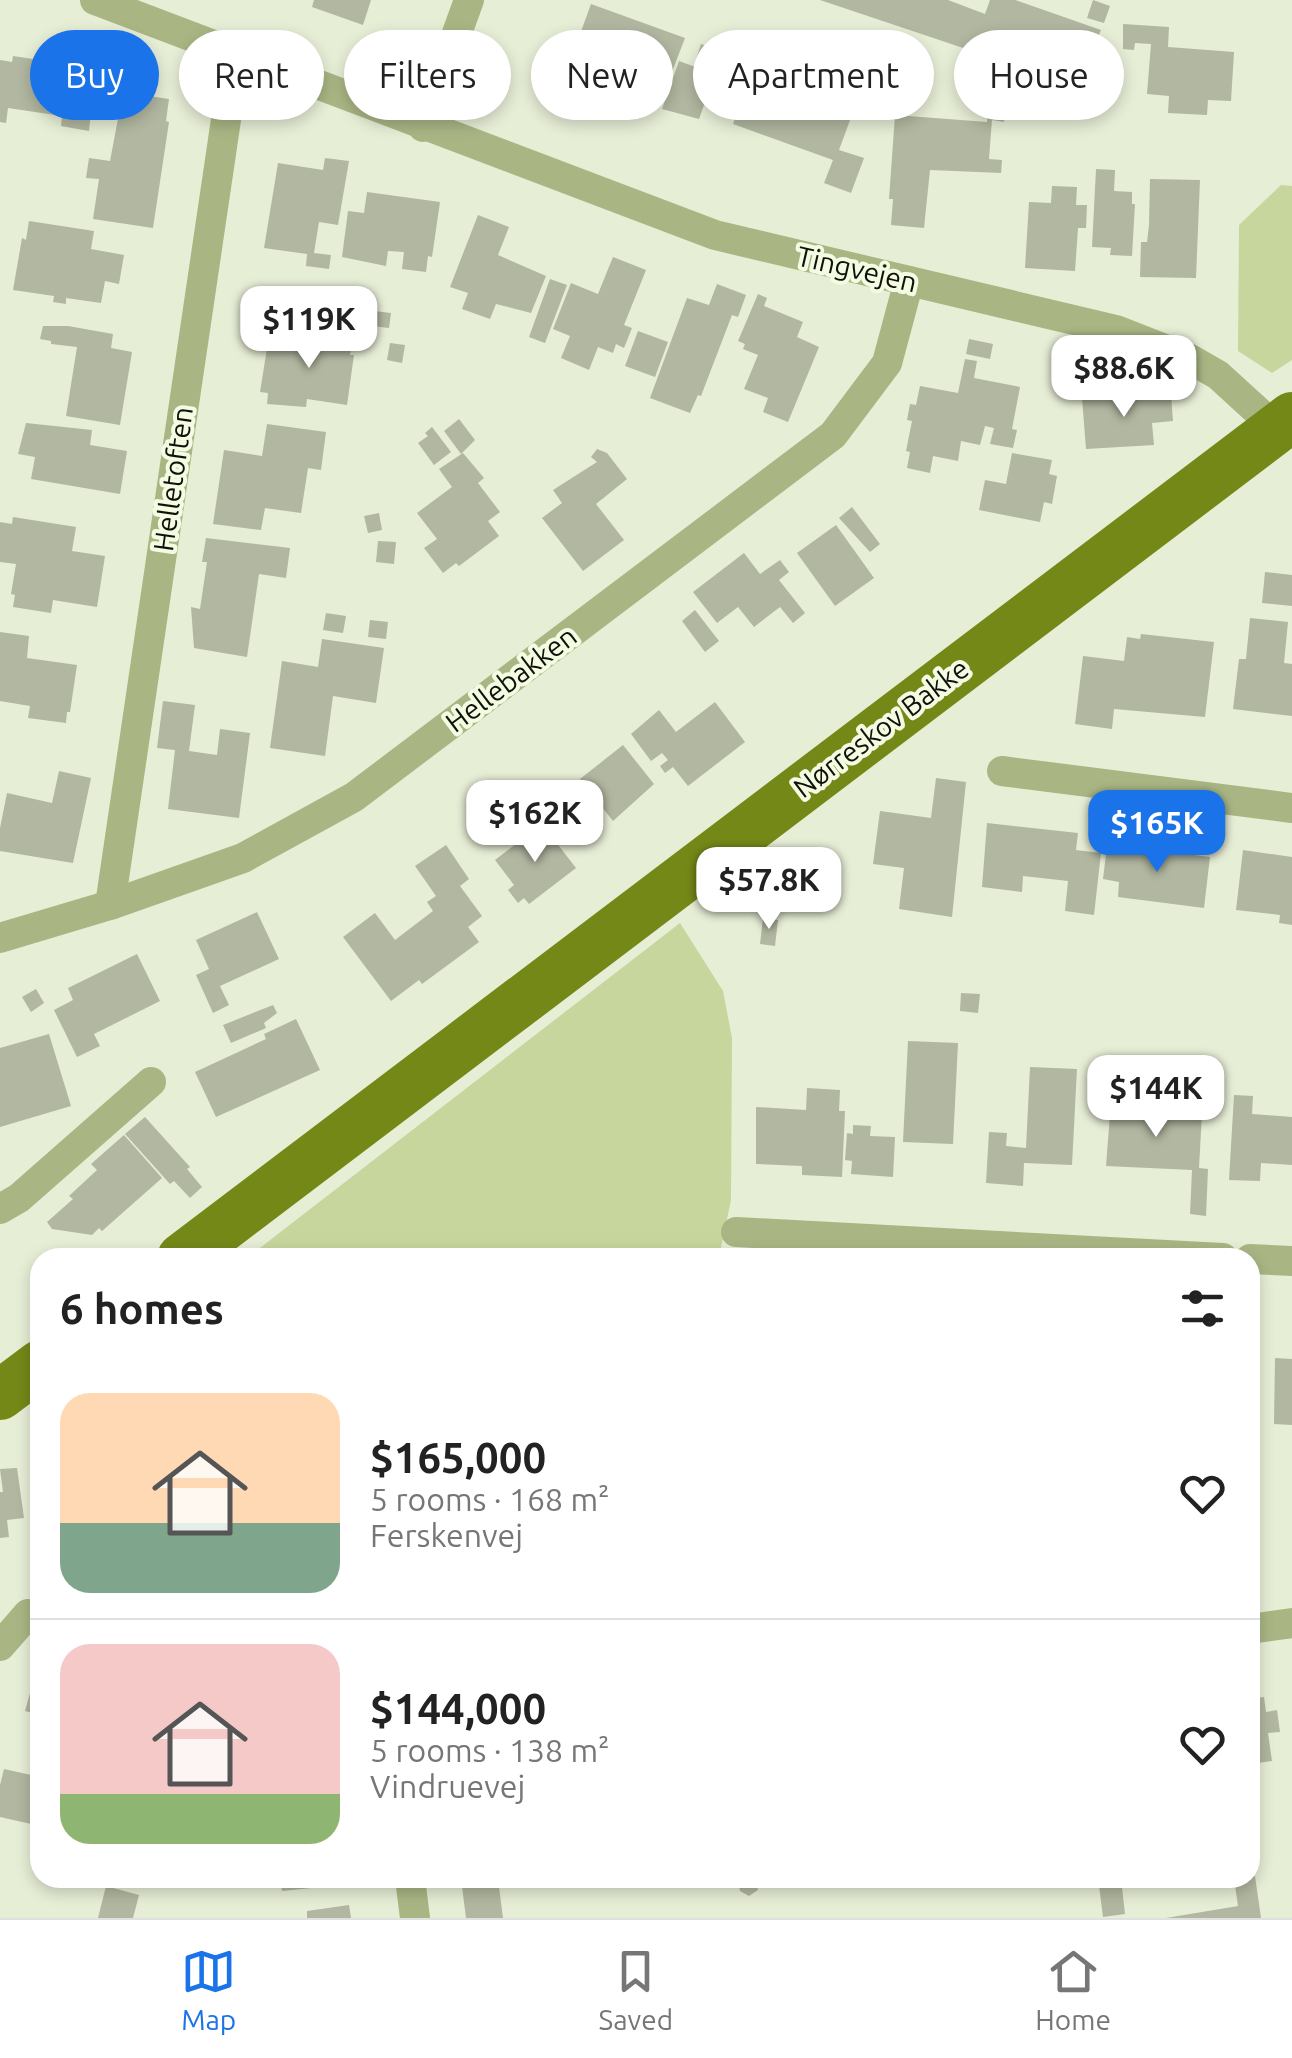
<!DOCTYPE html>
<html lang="en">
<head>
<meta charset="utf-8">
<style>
  body { margin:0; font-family:Ubuntu,sans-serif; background:#f6f6f6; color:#222; height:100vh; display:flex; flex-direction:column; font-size:38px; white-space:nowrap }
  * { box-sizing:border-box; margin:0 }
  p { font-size:32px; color:#767676 }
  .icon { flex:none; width:55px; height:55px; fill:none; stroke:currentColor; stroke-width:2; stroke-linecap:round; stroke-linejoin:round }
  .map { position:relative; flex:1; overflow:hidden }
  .details { position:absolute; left:30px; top:1248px; width:1230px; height:640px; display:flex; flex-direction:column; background:#fff; border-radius:30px; box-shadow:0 5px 15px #0003 }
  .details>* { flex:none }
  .top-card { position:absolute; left:30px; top:30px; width:1232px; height:90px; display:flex; gap:20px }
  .price { position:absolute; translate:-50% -85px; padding:0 22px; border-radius:20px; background:#fff; color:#222; font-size:32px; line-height:65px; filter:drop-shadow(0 2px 5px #0008) }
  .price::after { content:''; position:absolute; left:50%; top:60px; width:30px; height:22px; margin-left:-15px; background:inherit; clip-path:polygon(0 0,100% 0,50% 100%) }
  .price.current { background:#1a73e8; color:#fff }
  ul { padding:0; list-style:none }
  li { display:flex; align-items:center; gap:30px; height:250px; padding:0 30px }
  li+li { border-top:2px solid #e0e0e0 }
  li span { display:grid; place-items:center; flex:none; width:280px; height:200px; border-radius:30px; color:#555 }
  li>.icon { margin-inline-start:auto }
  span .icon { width:120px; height:120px; fill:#fffc; stroke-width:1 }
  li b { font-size:42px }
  h2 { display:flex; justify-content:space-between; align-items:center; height:120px; padding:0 30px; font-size:42px }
  .tag { padding:0 35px; border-radius:45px; background:#fff; box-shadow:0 5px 15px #0003; font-size:35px; line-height:90px }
  .tag.current { background:#1a73e8; color:#fff }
  .menu { display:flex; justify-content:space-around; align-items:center; height:140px; border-top:2px solid #e0e0e0; background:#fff; font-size:28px; color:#767676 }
  .menu a { display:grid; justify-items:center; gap:5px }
  .menu .current { color:#1a73e8 }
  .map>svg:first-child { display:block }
  .green { fill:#c7d69d }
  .building { fill:#b1b7a0 }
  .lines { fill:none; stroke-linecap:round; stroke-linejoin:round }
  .minor { stroke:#a9b684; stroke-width:30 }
  .primary { stroke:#748818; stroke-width:50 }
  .labels { text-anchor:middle; stroke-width:8; stroke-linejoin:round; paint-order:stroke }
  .street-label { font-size:28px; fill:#10120a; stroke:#f4fbe3 }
</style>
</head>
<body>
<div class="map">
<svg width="1292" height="1918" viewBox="0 0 1292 1918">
  <rect width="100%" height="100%" fill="#e7eed6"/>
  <!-- green -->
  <g class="green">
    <path d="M1281,185L1292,186V360L1272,373L1238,351L1239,225Z"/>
    <path d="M680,923L723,991L732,1038L731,1200L719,1257L247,1258Z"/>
  </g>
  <!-- building -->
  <g class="building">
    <path d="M314,0H371L363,25L312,7Z"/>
    <path d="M820,0H948L985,14L990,0H1015L1101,30L1098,37L1105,40L1098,61L1091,59L1080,88L1059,81L1053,98L1023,87L1029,70L1012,64L1008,75L989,68L993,58Z"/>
    <path d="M1093,0L1110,6L1104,23L1087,18Z"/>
    <path d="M591,4L685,38L667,85L618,67L607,97L563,81Z"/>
    <path d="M1123,24L1169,27L1168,47L1234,52L1231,101L1208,100L1207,115L1168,113L1169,96L1147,94L1151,44L1135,43L1134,50L1123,49Z"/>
    <path d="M701,44L716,49L711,64L696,59Z"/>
    <path d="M13,56L87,67L80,111L91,112L89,131L61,126L62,116L8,108L6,123L0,122V60L12,62Z"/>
    <path d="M679,61L704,70L702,76L713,80L699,119L662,109Z"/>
    <path d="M754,67L856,104L839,150L864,158L851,193L824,183L833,160L733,124Z"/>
    <path d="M123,92L169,99L166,121L169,122L153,228L93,219L99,179L86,178L89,158L110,161Z"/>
    <path d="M989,93L1006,94L1004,122L992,120L989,159L1002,160L1001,173L930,170L924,228L891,225L893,199H889L895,115L987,122Z"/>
    <path d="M325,158L349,161L338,225L319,222L314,253L331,255L329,269L306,266L307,254L264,248L278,163L323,170Z"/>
    <path d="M1096,169L1115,170L1114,191L1132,192V204H1135L1132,256L1110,255L1111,248L1092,247Z"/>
    <path d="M1150,179L1200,180L1196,278L1140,277L1141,242H1147L1149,225Z"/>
    <path d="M1052,186L1077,187L1076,205H1087L1086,228H1078L1075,271L1025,268L1029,202L1051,203Z"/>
    <path d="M367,192L440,202L432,257L428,256L426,272L402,269L404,252L388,251L386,266L342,257L348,211L364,213Z"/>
    <path d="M478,215L509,227L498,255L546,276L531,313L496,304L490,319L462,309L468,293L450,287Z"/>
    <path d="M29,221L94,231L91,249L124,255L119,284L105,281L101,303L66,298V304L53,302L54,296L13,290L22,238L26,240Z"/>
    <path d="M613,257L646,270L624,325L632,328L624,348L616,344L613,353L598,347L589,370L561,358L570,336L553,329L571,283L598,294Z"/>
    <path d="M550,279L567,285L545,343L529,337Z"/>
    <path d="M717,284L746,295L738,317L732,315L701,396L698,395L690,413L650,398L687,298L709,305Z"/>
    <path d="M758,294L767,298L764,306L803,322L797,337L819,347L788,422L763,412L768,398L744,389L758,355L743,349L745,344L738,341Z"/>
    <path d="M337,302L366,307L363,325L334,321Z"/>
    <path d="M374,311L391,313L389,328L372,326Z"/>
    <path d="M245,315L290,322L286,343L242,337Z"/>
    <path d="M43,326H68L113,334L111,348L132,352L120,425L66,416L77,347L51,344V341L40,339Z"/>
    <path d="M309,330L353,336L350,355H354L347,405L307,399L306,407L267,404L268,393L260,392L268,342L306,348Z"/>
    <path d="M638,331L668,342L655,377L625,366Z"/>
    <path d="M969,339L993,344L990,359L966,354Z"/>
    <path d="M390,343L405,345L402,363L387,360Z"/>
    <path d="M1093,351L1097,395L1076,396L1073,352Z"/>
    <path d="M965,359L977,361L974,378L1020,387L1012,429L1017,430L1013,448L990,444L994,428L985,426L980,445L961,441L958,461L933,456L930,473L907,468L910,452L906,451L912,421L907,420L910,404L916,405L920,386L958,393Z"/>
    <path d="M1150,393L1151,396L1171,395L1173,421L1152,423L1154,445L1086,449L1082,398Z"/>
    <path d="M459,419L475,440L461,454L444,431Z"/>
    <path d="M26,423L92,430L90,445L127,451L120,494L31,479L35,457L18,454Z"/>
    <path d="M267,424L326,432L321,470L308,468L301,513L265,508L261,530L213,524L224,450L262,456Z"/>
    <path d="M432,427L451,452L434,465L418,443L428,436L425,433Z"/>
    <path d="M597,449L607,453L627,479L596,504L624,540L583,571L542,518L562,503L553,490L597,462L591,457Z"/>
    <path d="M463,453L484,478L478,483L500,512L488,521L499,536L459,566L456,563L443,573L424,548L437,539L417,513L452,487L439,469Z"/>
    <path d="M1012,453L1052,460L1049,474L1057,476L1052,504L1044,502L1040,522L979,510L985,480L1006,484Z"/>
    <path d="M852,507L880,544L870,552L839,518Z"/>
    <path d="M379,513L382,530L368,533L364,516Z"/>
    <path d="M13,517L76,527L72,551L105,556L97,607L53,600L51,613L13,607L15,595L11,594L16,564L0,562V522L12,524Z"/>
    <path d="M836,525L874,578L835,606L797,553Z"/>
    <path d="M206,538L290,548L286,578L259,574L247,657L194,648L191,607L200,609L207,562H202Z"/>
    <path d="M378,541L396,542L394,564L376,562Z"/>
    <path d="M744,553L760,574L780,560L789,572L779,580L805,613L793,623L780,607L754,627L738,607L717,623L693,592Z"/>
    <path d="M1265,572L1292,575V606L1262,603Z"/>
    <path d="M695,610L719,641L705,652L682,621Z"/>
    <path d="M326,613L346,616L343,633L323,630Z"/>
    <path d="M1250,618L1288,622L1284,663L1292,664V716L1233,709L1239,659H1246Z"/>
    <path d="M370,620L388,622L386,639L368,637Z"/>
    <path d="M0,632L29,636L27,658L77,665L70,712H67L66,723L28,718L30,706L0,701Z"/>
    <path d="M1141,634L1214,642L1205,717L1114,709L1112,729L1075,724L1083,656L1124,661L1127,637L1140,639Z"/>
    <path d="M322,639L384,648L376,703L333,696L325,756L270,748L282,661L318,667Z"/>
    <path d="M163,701L195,705L189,751L217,755L220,729L250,733L239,818L168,809L175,750L157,748Z"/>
    <path d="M715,702L745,742L688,786L673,767L665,773L660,766L668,760L662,753L651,761L631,734L659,710L676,732Z"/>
    <path d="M623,745L654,784L613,821L580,779Z"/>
    <path d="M59,771L91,778L73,863L0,851V828L7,793L52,803Z"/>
    <path d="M936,778L966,782L952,917L899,909L904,868L873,864L880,811L931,818Z"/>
    <path d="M987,823L1078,833L1076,850L1101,853L1094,915L1065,911L1068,881L1023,876L1022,892L982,887Z"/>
    <path d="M542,824L576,868L529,904L524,898L518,903L508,890L514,885L495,860Z"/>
    <path d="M1108,838L1129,841V847L1210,857L1204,908L1118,897L1119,882L1103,879Z"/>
    <path d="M446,845L469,879L460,886L482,916L468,927L479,942L422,984L419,980L391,1001L343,937L375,913L395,940L433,911L427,902L436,896L415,866Z"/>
    <path d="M1243,850L1292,857V925L1279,923L1280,915L1236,910Z"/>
    <path d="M257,912L279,959L220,986L229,1005L213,1013L196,975L209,969L196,940Z"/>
    <path d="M763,918L778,920L775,946L760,944Z"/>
    <path d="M137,954L160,1001L94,1034L100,1046L77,1057L54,1010L73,1000L68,988Z"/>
    <path d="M36,989L44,1003L31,1012L22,997Z"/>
    <path d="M961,993L980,994L978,1013L960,1011Z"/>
    <path d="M273,1005L277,1013L264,1023L266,1028L231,1043L223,1025Z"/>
    <path d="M296,1019L320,1070L216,1117L195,1072L266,1039L264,1034Z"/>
    <path d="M49,1034L71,1106L0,1127V1048Z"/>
    <path d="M908,1041L958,1043L953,1144L903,1142Z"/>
    <path d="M1030,1067L1077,1069L1072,1165L1024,1163L1023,1186L986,1183L989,1132L1007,1133L1006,1146L1026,1148Z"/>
    <path d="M1113,1076L1136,1077L1135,1110L1202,1113L1199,1168L1208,1169L1206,1216L1190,1214L1192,1170L1106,1166Z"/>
    <path d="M807,1088L840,1090L839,1111H845L842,1177L802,1175V1166L756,1164V1107L806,1110Z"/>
    <path d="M1234,1095L1253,1096L1252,1114L1292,1117V1165L1261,1163L1260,1181L1229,1180Z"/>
    <path d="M145,1117L190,1167L187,1169L202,1187L190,1198L174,1181L170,1184L125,1134Z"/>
    <path d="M853,1125L871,1126L870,1136L895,1137L893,1177L851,1174L852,1161L845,1160L847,1133L853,1134Z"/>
    <path d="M124,1135L162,1178L102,1231L99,1228L92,1235L52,1229L47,1222L73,1199L69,1196L97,1170L91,1164Z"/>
    <path d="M1275,1358L1292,1359V1425L1274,1424Z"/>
    <path d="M17,1468L24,1518L7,1520L9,1537L0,1538V1492H3L0,1469Z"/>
    <path d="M40,1657V1715L25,1711Z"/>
    <path d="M1264,1697L1266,1712L1277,1710L1280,1732L1268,1733L1272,1761L1250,1764V1699Z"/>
    <path d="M4,1769L40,1777V1826L0,1817V1785Z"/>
    <path d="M1255,1876L1261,1918H1166L1238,1906L1234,1879Z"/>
    <path d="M280,1878H340L341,1885L282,1891Z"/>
    <path d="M477,1878H541V1882L499,1887L503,1918H466L461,1879Z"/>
    <path d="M744,1878L756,1879L758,1890L749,1896L740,1891L738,1881Z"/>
    <path d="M1098,1878H1121L1125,1914L1103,1917Z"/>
    <path d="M106,1886L139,1895L133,1918H98Z"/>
    <path d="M349,1905L351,1918H307V1911Z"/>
  </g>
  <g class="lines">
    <!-- minor -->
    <g class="minor">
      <path d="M95,0L715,235L1116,330L1190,359L1218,375L1276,428"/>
      <path d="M423,127L469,0"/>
      <path d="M1002,771L1292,808"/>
      <path d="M110,905L236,52"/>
      <path d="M0,938L110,905L243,858L354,797L833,435L887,363L909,281"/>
      <path d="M0,1209L19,1198L151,1082"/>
      <path d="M736,1232L1223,1258"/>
      <path d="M1250,1259L1292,1261"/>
      <path d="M1250,1629L1292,1623"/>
      <path d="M0,1646L28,1614"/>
      <path d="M410,1878L415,1918"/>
    </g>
    <!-- primary -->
    <g class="primary">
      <path d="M182,1258L1292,417"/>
      <path d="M0,1395L40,1365"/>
    </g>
  </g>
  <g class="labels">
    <!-- street labels -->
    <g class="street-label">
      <text transform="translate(857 269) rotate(13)" y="10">Tingvejen</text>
      <text transform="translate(173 479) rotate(-82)" y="10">Helletoften</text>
      <text transform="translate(511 679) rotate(-37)" y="10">Hellebakken</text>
      <text transform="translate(881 728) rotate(-37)" y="10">Nørreskov Bakke</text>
    </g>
  </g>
</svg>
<b class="price" style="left:309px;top:371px">$119K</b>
<b class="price" style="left:1124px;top:420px">$88.6K</b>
<b class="price" style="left:535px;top:865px">$162K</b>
<b class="price current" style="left:1157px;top:875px">$165K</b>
<b class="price" style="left:769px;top:932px">$57.8K</b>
<b class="price" style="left:1156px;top:1140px">$144K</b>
<div class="top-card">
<a class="tag current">Buy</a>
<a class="tag">Rent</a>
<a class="tag">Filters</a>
<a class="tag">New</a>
<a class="tag">Apartment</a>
<a class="tag">House</a>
</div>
<section class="details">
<h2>6 homes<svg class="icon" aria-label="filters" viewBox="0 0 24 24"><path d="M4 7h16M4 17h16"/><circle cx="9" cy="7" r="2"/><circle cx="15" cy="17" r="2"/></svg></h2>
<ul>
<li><span style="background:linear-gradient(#ffd9b3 65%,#7fa58c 0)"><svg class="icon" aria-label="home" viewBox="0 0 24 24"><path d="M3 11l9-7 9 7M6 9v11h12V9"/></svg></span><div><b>$165,000</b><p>5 rooms · 168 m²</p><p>Ferskenvej</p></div><svg class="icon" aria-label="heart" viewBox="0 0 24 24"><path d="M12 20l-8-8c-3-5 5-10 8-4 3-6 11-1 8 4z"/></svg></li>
<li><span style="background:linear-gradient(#f6c9c9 75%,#8fb573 0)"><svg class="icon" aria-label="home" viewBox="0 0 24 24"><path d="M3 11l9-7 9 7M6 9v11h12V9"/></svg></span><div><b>$144,000</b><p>5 rooms · 138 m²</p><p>Vindruevej</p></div><svg class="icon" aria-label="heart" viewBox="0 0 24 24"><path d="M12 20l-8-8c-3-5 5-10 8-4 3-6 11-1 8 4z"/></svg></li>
</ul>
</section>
</div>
<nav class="menu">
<a class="current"><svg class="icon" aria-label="map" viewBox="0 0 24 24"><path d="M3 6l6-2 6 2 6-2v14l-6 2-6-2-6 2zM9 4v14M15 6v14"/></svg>Map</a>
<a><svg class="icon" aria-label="saved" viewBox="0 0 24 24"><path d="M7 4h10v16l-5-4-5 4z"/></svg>Saved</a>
<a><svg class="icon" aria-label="home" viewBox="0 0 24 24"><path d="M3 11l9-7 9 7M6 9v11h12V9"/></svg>Home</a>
</nav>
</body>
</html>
